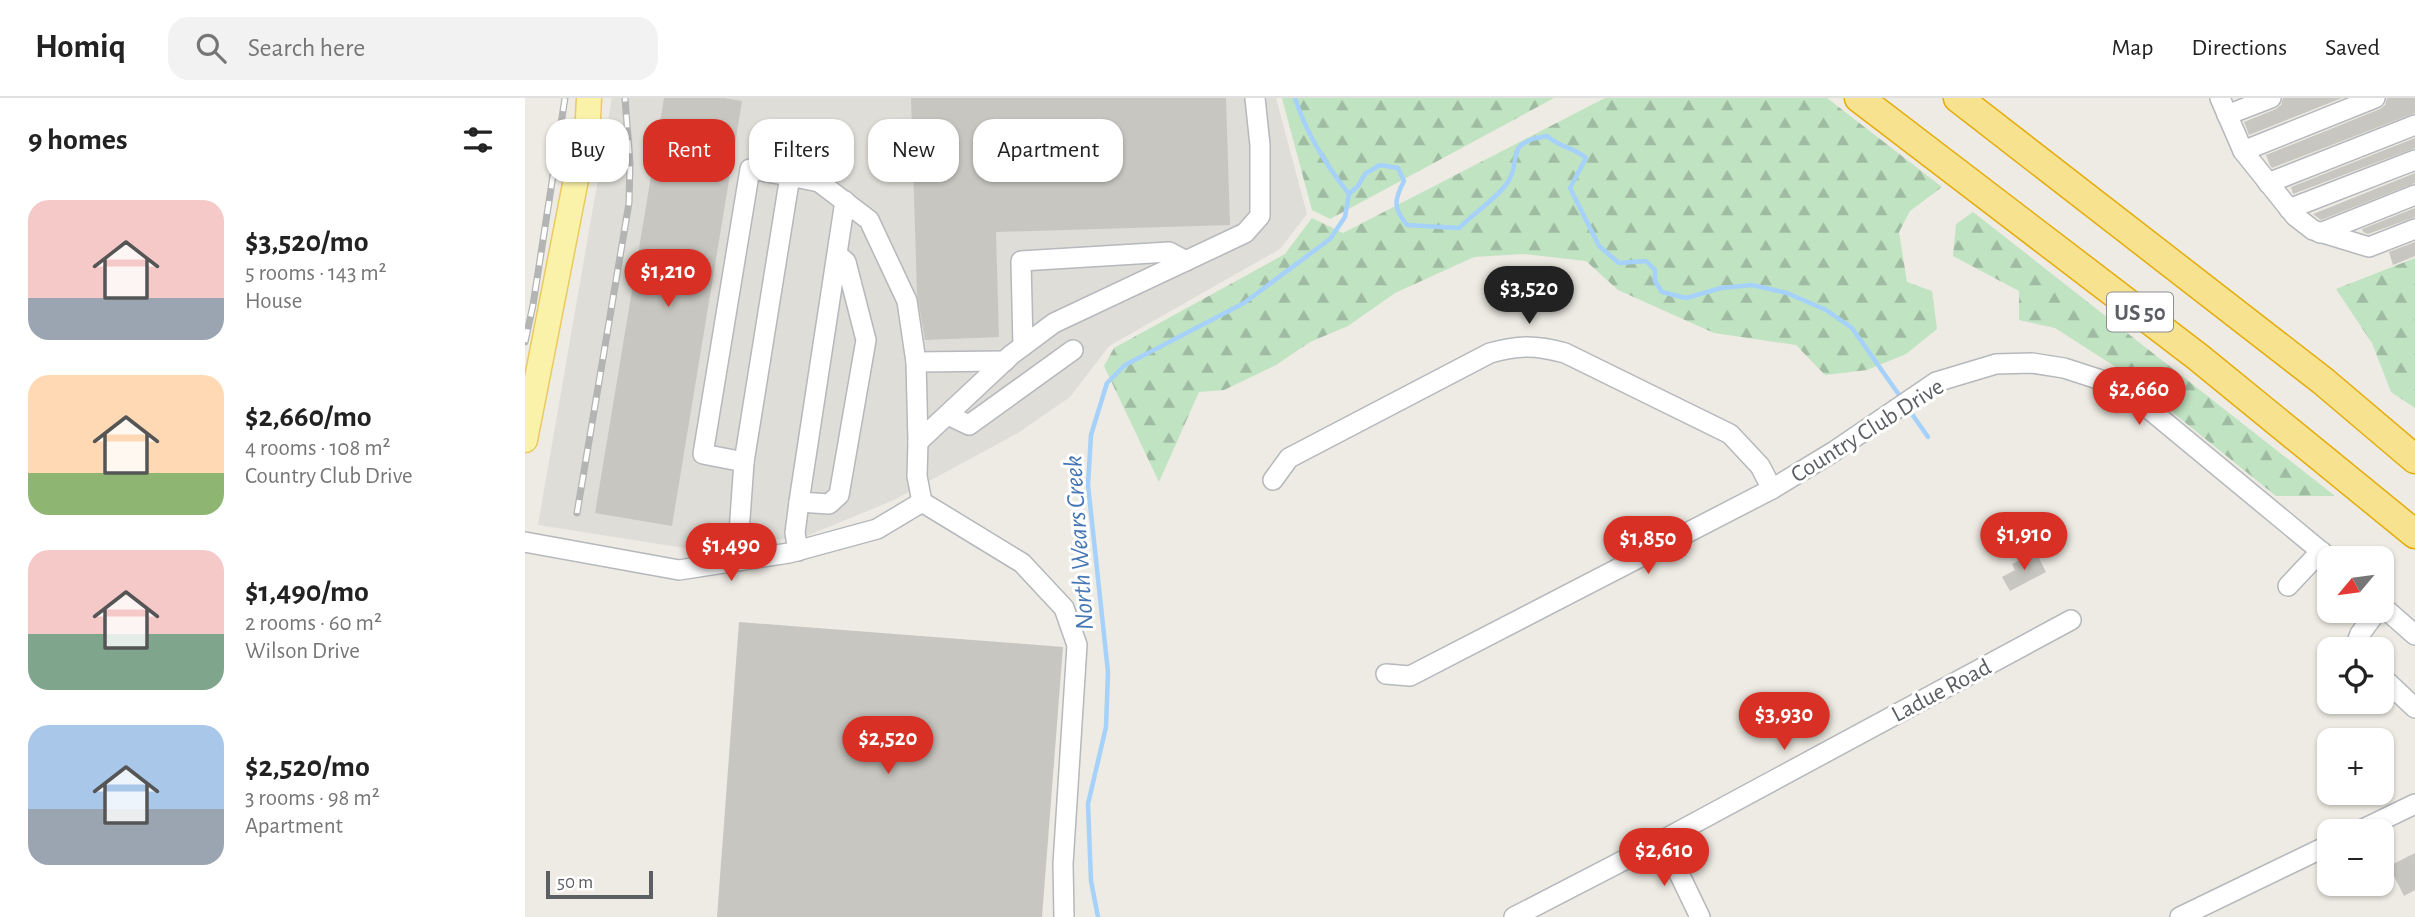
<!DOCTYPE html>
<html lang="en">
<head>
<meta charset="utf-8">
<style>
  body { margin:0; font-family:"Alegreya Sans",sans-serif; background:#f2f2f2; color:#222; height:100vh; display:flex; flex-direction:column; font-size:26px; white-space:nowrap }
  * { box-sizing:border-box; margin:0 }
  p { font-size:23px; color:#767676 }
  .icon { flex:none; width:38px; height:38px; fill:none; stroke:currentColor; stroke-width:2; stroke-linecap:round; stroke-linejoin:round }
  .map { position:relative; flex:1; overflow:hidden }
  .details { display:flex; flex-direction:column; background:#fff; width:525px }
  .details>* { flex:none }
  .top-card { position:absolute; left:21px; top:21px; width:665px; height:63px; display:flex; gap:14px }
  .needle { width:46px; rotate:241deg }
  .tools { position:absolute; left:1792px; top:448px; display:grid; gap:14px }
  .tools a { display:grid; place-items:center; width:77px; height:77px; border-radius:14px; background:#fff; box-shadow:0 2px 5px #0004; font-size:35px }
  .scale { position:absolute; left:21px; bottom:18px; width:107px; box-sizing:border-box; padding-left:7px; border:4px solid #5b5e63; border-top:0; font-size:19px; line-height:24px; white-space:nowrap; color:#5b5e63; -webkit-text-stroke:5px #fff; paint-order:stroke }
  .price { position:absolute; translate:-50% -60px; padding:0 16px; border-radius:24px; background:#d93025; color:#fff; font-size:23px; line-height:46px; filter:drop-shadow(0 2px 4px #0008) }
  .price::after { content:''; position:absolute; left:50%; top:42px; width:21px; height:16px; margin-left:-10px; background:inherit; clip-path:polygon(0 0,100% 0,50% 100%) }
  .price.on { background:#222; color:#fff }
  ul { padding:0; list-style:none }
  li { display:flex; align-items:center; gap:21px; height:175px; padding:0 28px }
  li span { display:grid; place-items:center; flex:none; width:196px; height:140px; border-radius:21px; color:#555 }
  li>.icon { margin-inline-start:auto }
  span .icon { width:84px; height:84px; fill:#fffc; stroke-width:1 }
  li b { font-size:30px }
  h2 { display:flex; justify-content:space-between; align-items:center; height:84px; padding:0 28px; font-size:30px }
  .tag { padding:0 24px; border-radius:21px; background:#fff; box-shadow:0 2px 5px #0004; font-size:24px; line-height:63px }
  .tag.on { background:#d93025; color:#fff }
  header { display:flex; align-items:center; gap:42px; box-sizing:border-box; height:98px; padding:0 35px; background:#fff; border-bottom:2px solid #e0e0e0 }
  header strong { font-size:33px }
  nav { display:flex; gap:38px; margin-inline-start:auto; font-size:24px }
  .search { width:490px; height:63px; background:#f2f2f2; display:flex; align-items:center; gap:18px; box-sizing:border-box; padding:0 24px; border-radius:21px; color:#767676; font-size:26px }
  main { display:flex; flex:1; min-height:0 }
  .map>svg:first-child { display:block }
  .industrial { fill:#deddd7 }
  .forest { fill:url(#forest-firs) }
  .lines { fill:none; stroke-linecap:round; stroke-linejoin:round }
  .stream { stroke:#a5d1fa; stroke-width:4.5 }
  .building { fill:#c8c6c0 }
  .minor-casing { stroke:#b5b8bc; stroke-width:22 }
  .major-casing { stroke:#eaca5f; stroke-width:27 }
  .highway-casing { stroke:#e4ac0c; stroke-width:31 }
  .minor { stroke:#fff; stroke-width:19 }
  .major { stroke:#fbf2aa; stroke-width:24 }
  .highway { stroke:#f7e28f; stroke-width:28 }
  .rail-casing { stroke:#b3b4b4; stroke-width:7 }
  .rail { stroke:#fff; stroke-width:4.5; stroke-dasharray:13; stroke-linecap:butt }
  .labels { text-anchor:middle; stroke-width:6; stroke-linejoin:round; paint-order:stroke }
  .shield { fill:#fff; stroke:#8c8e92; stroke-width:2 }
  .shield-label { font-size:23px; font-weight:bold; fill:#5b5e63 }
  .street-label { font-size:24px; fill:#5b5e63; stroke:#fff }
  .water-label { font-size:26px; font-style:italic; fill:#4676b3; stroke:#fff }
</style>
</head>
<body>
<header>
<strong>Homiq</strong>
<div class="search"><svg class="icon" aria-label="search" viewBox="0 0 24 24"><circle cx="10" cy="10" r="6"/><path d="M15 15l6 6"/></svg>Search here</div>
<nav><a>Map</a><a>Directions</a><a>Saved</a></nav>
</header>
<main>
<section class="details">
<h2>9 homes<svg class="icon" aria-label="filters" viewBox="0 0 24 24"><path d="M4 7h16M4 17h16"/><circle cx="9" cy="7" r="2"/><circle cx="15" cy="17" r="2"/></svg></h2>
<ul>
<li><span style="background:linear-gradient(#f6c9c9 70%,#9aa5b1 0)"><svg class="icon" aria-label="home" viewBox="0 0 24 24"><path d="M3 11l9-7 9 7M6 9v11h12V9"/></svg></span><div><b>$3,520/mo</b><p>5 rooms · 143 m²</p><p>House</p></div></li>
<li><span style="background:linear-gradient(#ffd9b3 70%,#8fb573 0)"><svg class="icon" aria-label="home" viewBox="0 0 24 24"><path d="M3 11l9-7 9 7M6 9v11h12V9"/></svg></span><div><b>$2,660/mo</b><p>4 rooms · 108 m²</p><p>Country Club Drive</p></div></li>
<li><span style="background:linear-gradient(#f6c9c9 60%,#7fa58c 0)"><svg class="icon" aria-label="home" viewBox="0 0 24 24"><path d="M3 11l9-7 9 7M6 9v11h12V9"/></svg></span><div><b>$1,490/mo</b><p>2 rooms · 60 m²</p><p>Wilson Drive</p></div></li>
<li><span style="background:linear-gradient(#a9c7e8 60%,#9aa5b1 0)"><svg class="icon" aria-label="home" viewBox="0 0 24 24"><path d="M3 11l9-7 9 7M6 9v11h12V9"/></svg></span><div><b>$2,520/mo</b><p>3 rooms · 98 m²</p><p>Apartment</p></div></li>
</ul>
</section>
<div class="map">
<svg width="1890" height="819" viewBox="0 0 1890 819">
  <defs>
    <pattern id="forest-firs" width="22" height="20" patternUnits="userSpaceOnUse" patternTransform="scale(1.75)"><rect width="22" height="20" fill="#c0e3c2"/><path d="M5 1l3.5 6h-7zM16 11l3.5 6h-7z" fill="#9fbba1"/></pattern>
  </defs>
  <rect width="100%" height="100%" fill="#edebe3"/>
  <!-- industrial -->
  <path class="industrial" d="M87,0H751L782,116L755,151L584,248L545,299L493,335L369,402L279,439L166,451L13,427Z"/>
  <!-- forest -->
  <g class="forest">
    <path d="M757,0H1029L805,121L787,112Z"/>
    <path d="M1080,0H1302L1417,89L1385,113L1374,134L1382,184L1407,193L1412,231L1381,256L1342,272L1300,277L1271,247L1189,235L1093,192L1061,163L998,156L949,159L870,195L823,228L785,244L751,267L699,292L674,294L634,384L579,268L589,250L760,156L787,120L818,135Z"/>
    <path d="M1448,114L1810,398H1751L1594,271L1530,230L1494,222V193L1428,158L1431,126Z"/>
    <path d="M1890,160V310L1866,294L1847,245L1811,191Z"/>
  </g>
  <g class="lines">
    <!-- stream -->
    <g class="stream">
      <path d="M824,96L833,88L840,76L855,67L873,70L879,83C869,102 868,110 882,127L934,130C949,115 967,104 980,88C1000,64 975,45 1022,38C1037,51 1047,48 1061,60L1045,90L1074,148L1094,165L1121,163L1130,172V183L1137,194L1161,200L1196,190L1227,187L1262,195L1301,212L1327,230L1377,301"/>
      <path d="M1382,309L1403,339"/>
      <path d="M573,819L566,783L563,706L581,629L583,574L563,387L566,337L582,285L600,267L719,205L805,141L820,119L824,96C801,67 781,35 770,0"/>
    </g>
  </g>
  <!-- building -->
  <g class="building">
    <path d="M139,0H199L217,3L147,428L70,415Z"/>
    <path d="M386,0H701L705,127L471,134L474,239L400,242L392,196Z"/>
    <path d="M1758,0H1817L1724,37L1719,24L1751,11L1756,7Z"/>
    <path d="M1862,0H1890V15L1747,70L1745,67L1741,57L1855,11L1860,7Z"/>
    <path d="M1890,40V50L1768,96L1766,89Z"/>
    <path d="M1890,75V85L1796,122L1788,116Z"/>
    <path d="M1890,110V119L1843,136L1838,134L1837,131Z"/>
    <path d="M1890,144V158L1868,167L1864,154Z"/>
    <path d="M1511,454L1521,474L1485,493L1477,479L1490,472L1487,466Z"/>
    <path d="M214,524L538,549L517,819H192Z"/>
    <path d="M1890,755V792L1879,798L1864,768Z"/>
  </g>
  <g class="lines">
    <defs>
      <g id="minor">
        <path d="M1695,0L1718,53L1770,118L1788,132L1844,149L1890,131"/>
        <path d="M1702,17L1746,0"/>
        <path d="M1718,53L1850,0"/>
        <path d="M1743,85L1890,27"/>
        <path d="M1764,111L1890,62"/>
        <path d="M1795,135L1890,97"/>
        <path d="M312,156L321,164L341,242L314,397L304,406L274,404L320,103"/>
        <path d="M498,248L496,163L644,154L661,163"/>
        <path d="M423,317L444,327L548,252"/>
        <path d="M393,344L391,264L480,263"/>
        <path d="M219,364L178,356L225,71L265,78"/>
        <path d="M748,382L764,360L965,255C994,247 1011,247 1040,255L1205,336L1235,368L1247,391"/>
        <path d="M0,444L154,472L264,455L352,431L397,404"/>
        <path d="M273,453L270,435L274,404"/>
        <path d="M212,463L219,364L265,78L294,84L344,122L382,203L391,264"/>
        <path d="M1763,488L1796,453"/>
        <path d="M1857,508L1890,537"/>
        <path d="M1831,551L1830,549L1835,536L1852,513"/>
        <path d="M861,576L885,578L1247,391L1308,354L1411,284L1471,266L1507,265L1539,270L1576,282L1613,302L1804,460"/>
        <path d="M1857,579L1890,610"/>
        <path d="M1834,733L1890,706"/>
        <path d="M1138,742L1175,819"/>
        <path d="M539,819L538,766L552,547L539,510L497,465L397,404L392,378L393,344L486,257L529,225L720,135L735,118V47L730,0"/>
        <path d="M989,819L1138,742L1546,522"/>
        <path d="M1655,819L1804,747"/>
      </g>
      <path id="major" d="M0,342L63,20L64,0"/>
      <g id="highway">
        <path d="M1334,0L1673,259L1890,436"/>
        <path d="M1433,0L1798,283L1890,361"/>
      </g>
    </defs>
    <!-- minor casing -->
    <use href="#minor" class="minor-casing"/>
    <!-- major casing -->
    <use href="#major" class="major-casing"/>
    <!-- highway casing -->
    <use href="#highway" class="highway-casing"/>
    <!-- minor -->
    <use href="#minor" class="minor"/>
    <!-- major -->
    <use href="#major" class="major"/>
    <!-- highway -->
    <use href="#highway" class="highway"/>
    <defs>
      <g id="rail">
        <path d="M0,244L8,207L40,0"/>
        <path d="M52,415L104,105L105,65L100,0"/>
      </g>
    </defs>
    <!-- rail casing -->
    <use href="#rail" class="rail-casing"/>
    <!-- rail -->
    <use href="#rail" class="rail"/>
  </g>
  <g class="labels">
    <!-- shield labels -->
    <rect class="shield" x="1582" y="194.5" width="66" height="39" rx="5"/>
    <g class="shield-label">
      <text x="1615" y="222">US 50</text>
    </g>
    <!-- street labels -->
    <g class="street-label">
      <text transform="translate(1342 332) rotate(-32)" y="8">Country Club Drive</text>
      <text transform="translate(1416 592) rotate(-28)" y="8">Ladue Road</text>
    </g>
    <!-- water labels -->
    <g class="water-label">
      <text transform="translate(553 445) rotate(-94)" y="9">North Wears Creek</text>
    </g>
  </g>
</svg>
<div class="tools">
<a><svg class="needle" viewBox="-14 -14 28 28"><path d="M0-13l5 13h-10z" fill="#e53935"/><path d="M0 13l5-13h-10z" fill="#767676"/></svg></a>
<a><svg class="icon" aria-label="locate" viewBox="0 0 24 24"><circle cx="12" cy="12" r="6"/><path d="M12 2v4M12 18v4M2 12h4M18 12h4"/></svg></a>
<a>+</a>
<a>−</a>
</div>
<div class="scale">50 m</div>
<b class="price" style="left:143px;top:211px">$1,210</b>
<b class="price on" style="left:1004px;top:228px">$3,520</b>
<b class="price" style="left:1614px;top:329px">$2,660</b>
<b class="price" style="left:1499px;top:474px">$1,910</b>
<b class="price" style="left:1123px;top:478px">$1,850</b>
<b class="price" style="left:206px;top:485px">$1,490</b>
<b class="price" style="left:1259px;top:654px">$3,930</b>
<b class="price" style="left:363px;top:678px">$2,520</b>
<b class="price" style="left:1139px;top:790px">$2,610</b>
<div class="top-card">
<a class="tag">Buy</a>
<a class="tag on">Rent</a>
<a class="tag">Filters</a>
<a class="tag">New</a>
<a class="tag">Apartment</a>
</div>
</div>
</main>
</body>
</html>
